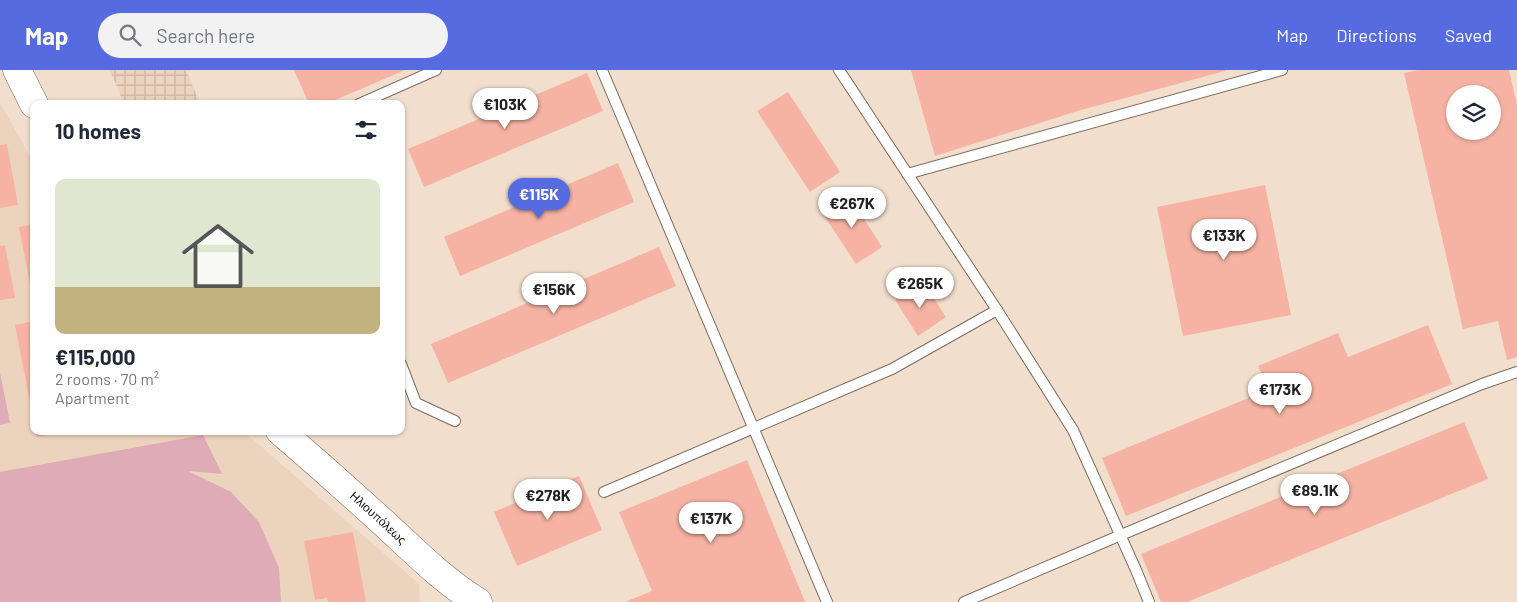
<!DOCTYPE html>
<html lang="en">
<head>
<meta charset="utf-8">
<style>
  body { margin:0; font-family:Barlow,sans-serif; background:#f2f2f3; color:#1f2937; height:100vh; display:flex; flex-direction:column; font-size:19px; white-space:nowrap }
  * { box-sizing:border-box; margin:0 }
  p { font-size:16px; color:#747a83 }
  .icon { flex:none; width:28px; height:28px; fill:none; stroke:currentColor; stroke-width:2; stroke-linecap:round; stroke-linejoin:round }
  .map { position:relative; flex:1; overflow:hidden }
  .sheet { position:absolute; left:30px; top:30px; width:375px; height:335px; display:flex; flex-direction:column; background:#fff; border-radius:10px; box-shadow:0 1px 4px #0004 }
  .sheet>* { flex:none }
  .fabs { position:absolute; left:1446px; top:15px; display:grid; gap:10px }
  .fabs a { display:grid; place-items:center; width:55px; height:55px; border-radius:50%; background:#fff; box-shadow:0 1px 4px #0004; font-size:25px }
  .price { position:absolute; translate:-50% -42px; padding:0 11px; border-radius:18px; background:#fff; color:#222; font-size:16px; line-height:32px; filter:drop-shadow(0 1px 2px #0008) }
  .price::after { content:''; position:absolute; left:50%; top:30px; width:15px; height:11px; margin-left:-8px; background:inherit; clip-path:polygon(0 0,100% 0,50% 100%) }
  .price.active { background:#576be1; color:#fff }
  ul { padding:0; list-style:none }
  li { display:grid; align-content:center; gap:10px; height:265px; padding:0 25px }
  li span { display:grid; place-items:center; height:155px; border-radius:10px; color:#555 }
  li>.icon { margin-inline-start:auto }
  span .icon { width:90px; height:90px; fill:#fffc; stroke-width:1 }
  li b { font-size:21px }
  h2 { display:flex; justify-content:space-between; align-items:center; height:60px; padding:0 25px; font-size:21px }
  header { display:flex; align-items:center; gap:30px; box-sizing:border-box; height:70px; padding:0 25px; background:#576be1; color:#fff }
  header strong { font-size:24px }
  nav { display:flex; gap:28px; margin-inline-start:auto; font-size:18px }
  .search { width:350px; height:45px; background:#f2f2f3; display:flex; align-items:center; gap:12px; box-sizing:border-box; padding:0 18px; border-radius:28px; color:#747a83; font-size:19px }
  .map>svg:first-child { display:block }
  .built { fill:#ecd3bd }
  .industrial { fill:url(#industrial-grid) }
  .pitch { fill:#dfabb7 }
  .building { fill:#f6b3a3; fill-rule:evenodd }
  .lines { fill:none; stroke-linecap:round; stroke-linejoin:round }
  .lane-casing { stroke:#7c6c5d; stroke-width:12 }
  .secondary-casing { stroke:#7c6c5d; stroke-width:29 }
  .lane { stroke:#fff; stroke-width:10 }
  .secondary { stroke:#fff; stroke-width:28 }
  .labels { text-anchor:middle; stroke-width:4; stroke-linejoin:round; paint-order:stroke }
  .street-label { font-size:12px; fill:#120c07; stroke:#f1decd }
</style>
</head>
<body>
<header>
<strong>Map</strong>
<div class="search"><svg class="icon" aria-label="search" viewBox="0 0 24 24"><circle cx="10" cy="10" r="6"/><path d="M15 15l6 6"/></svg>Search here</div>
<nav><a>Map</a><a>Directions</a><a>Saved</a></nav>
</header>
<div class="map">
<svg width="1517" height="532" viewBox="0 0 1517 532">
  <defs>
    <pattern id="industrial-grid" width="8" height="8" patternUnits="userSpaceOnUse" patternTransform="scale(1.25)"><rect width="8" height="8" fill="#ecd3bd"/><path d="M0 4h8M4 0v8" fill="none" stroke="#c9b4a1"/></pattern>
  </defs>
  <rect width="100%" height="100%" fill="#f1decd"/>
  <!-- built -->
  <path class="built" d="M0,33L34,93V361H243L419,514L420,532H0Z"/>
  <!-- industrial -->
  <path class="industrial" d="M110,0H186L200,34H124Z"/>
  <!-- pitch -->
  <g class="pitch">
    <path d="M0,303L10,353L0,355Z"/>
    <path d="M203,365L222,404L188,401L231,422L259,452L279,498L281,532H0V402Z"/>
  </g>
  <!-- building -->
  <g class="building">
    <path d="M294,0H405L326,34H309Z"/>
    <path d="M911,0H1225V1L1081,40L935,86Z"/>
    <path d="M1418,0H1509L1517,35V287L1507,290L1498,251L1463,259L1404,3ZM1455,24H1492V61H1455Z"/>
    <path d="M587,3L603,41L424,117L408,79Z"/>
    <path d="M788,22L840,102L810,122L757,41Z"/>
    <path d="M7,74L18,135L0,138V75Z"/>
    <path d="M618,93L634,132L460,206L444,167Z"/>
    <path d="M1265,115L1291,245L1183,266L1157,137Z"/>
    <path d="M848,124L882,177L856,194L821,141Z"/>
    <path d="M34,154V229H33L19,157Z"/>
    <path d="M5,175L15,228L0,230V176Z"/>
    <path d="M659,177L676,216L448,313L431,274Z"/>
    <path d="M923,212L946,247L918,266L895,230Z"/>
    <path d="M34,251V347H33L15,255Z"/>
    <path d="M1428,255L1452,314L1126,446L1102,388L1268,320L1258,296L1338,263L1348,287Z"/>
    <path d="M1464,352L1488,409L1187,532H1161L1141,484Z"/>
    <path d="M35,361H63V362L37,367Z"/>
    <path d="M747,390L805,532H625L652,521L619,442Z"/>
    <path d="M579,406L602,460L517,496L494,442Z"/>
    <path d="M353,462L366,532H328L327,528L315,530L304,471Z"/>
  </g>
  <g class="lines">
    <defs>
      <g id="lane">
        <path d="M602,0L827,532"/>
        <path d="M839,0L997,240L1073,360L1136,500L1149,532"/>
        <path d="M359,34L436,0"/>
        <path d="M907,104L1282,0"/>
        <path d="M401,294L416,333L455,351"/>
        <path d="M604,422L892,299L997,240"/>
        <path d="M964,532L1121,465L1482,314L1517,302"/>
      </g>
      <g id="secondary">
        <path d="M17,0L34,34"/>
        <path id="s1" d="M280,361C316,392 352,424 387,456C415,482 444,511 478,532"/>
      </g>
    </defs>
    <!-- lane casing -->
    <use href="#lane" class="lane-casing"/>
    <!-- secondary casing -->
    <use href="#secondary" class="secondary-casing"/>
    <!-- lane -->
    <use href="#lane" class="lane"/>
    <!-- secondary -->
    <use href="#secondary" class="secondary"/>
  </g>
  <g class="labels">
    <!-- street labels -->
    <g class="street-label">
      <text dy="4" stroke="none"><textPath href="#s1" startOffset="131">Ηλιουπόλεως</textPath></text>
    </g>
  </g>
</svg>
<div class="fabs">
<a><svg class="icon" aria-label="layers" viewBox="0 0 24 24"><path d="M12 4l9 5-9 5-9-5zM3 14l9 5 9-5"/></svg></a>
</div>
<b class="price" style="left:505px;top:60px">€103K</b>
<b class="price active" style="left:539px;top:150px">€115K</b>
<b class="price" style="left:852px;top:159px">€267K</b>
<b class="price" style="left:1224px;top:191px">€133K</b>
<b class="price" style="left:920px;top:239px">€265K</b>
<b class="price" style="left:554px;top:245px">€156K</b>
<b class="price" style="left:1280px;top:345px">€173K</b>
<b class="price" style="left:1315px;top:446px">€89.1K</b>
<b class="price" style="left:548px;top:451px">€278K</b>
<b class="price" style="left:711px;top:474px">€137K</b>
<section class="sheet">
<h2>10 homes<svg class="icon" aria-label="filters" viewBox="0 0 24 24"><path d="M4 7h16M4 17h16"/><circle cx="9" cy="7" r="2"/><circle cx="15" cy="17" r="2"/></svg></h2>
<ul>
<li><span style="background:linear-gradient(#dfe7d0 70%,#c2b280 0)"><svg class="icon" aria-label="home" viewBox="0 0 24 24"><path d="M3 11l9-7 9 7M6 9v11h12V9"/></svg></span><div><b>€115,000</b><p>2 rooms · 70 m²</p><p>Apartment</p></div></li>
</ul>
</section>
</div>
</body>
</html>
